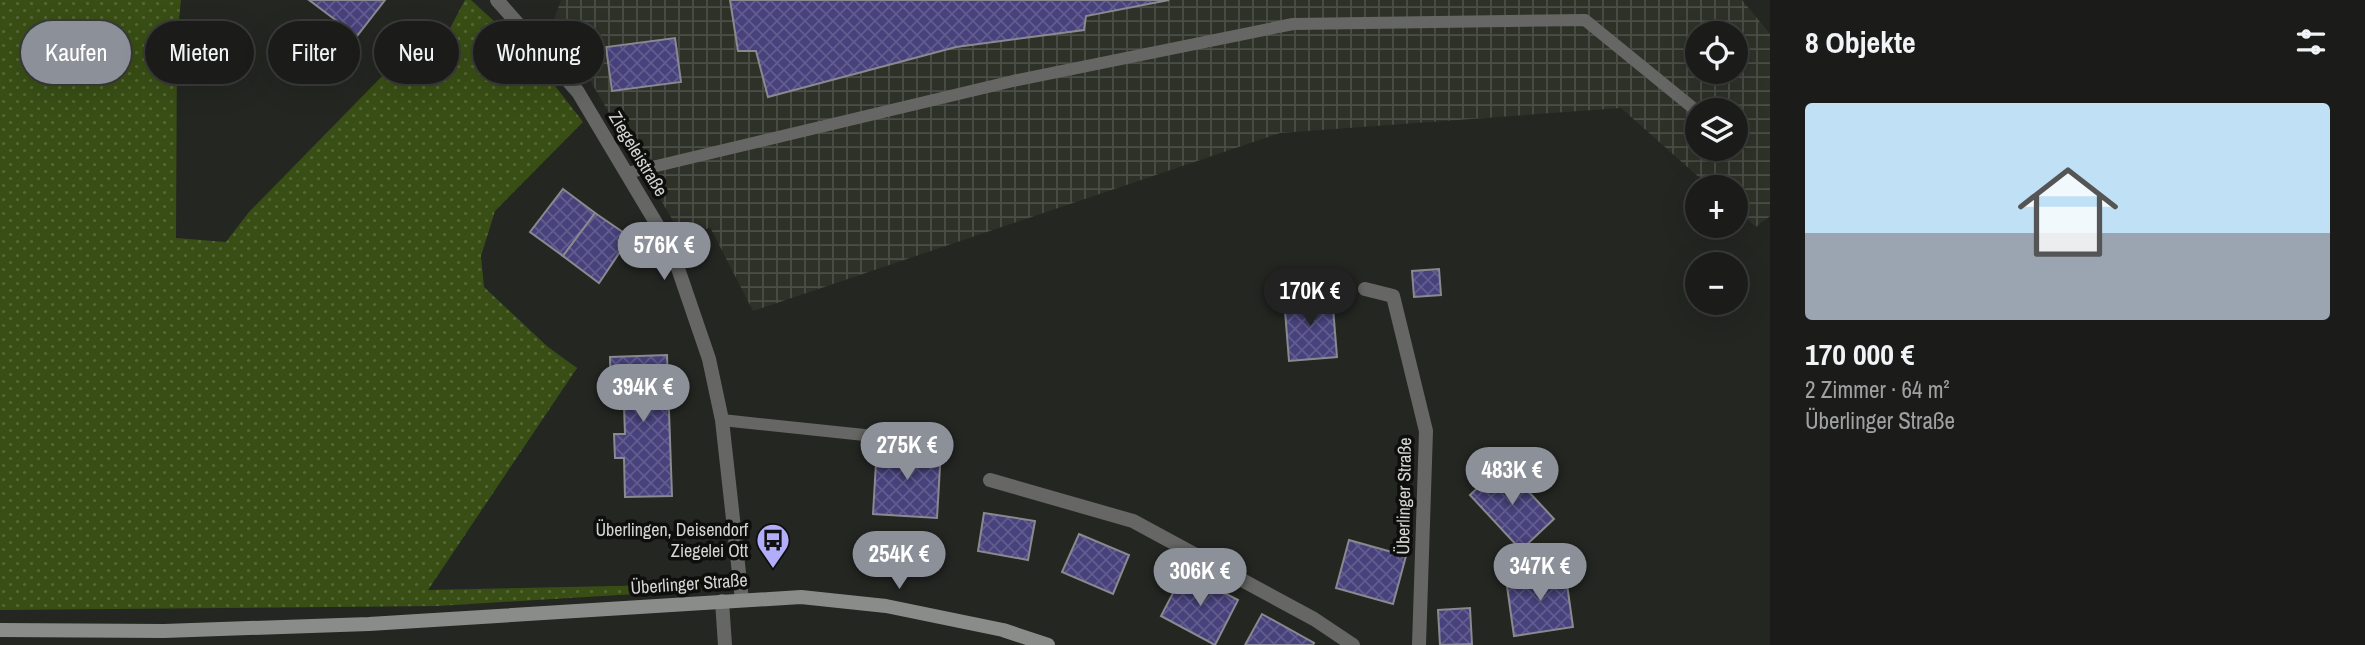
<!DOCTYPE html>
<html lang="de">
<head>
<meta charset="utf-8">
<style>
  body { margin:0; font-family:"Archivo Narrow",sans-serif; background:#282927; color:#f1f3f6; height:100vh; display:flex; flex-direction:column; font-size:26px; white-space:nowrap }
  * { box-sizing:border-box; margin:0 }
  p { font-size:23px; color:#a0a1a2 }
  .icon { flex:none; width:38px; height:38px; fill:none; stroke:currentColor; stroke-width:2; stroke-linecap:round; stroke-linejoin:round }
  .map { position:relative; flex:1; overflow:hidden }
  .panel { display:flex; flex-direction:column; background:#1b1c1a; width:595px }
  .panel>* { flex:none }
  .hud { position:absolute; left:21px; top:21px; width:665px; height:63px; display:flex; gap:14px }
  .controls { position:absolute; left:1685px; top:21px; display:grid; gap:14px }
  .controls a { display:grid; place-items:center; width:63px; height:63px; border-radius:50%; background:#1b1c1a; box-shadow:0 7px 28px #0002,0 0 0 2px #393a39; font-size:35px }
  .price { position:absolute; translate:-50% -60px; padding:0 16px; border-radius:24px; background:#8c9099; color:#fff; font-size:23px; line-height:46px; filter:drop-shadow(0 2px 4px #0008) }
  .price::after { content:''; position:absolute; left:50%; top:42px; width:21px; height:16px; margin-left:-10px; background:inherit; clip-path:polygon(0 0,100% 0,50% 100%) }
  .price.active { background:#222; color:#fff }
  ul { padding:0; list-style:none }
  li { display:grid; align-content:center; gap:14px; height:371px; padding:0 35px }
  li span { display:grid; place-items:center; height:217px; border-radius:7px; color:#555 }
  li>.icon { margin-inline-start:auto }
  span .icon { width:126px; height:126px; fill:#fffc; stroke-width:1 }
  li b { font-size:30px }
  h2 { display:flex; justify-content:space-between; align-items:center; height:84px; padding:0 35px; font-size:30px }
  .tag { padding:0 24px; border-radius:32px; background:#1b1c1a; box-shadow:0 7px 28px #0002,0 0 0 2px #393a39; font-size:24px; line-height:63px }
  .tag.active { background:#8c9099; color:#fff }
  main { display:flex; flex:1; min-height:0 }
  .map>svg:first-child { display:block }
  .industrial { fill:url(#industrial-grid); fill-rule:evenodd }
  .grass { fill:url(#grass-dots) }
  .building { fill:url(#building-cross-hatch); stroke:#89898f; stroke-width:2 }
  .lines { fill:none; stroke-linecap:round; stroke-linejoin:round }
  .lane { stroke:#666765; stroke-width:12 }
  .street { stroke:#666765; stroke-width:14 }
  .secondary { stroke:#8a8c89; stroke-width:14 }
  .labels { text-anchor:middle; stroke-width:7; stroke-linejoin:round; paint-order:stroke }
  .street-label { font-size:18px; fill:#d5d6d4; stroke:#0e0f0d }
  .poi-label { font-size:18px; fill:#d5d6d4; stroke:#0e0f0d; text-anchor:end }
</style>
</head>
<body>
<main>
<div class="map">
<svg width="1770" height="645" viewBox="0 0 1770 645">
  <defs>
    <pattern id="industrial-grid" width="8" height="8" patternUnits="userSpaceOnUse" patternTransform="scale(1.75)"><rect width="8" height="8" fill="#2d3128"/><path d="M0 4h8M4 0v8" fill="none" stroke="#4b4e46"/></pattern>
    <pattern id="grass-dots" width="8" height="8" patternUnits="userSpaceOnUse" patternTransform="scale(1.75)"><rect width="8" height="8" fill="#394e15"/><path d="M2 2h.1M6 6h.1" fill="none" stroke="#556736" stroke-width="1.8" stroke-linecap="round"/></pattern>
    <pattern id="building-cross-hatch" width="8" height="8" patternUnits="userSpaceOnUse" patternTransform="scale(1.75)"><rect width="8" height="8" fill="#47427c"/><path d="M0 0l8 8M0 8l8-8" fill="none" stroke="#615d8e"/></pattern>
  </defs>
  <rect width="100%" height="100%" fill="#242622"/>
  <!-- industrial -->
  <path class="industrial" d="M561,0H1742L1770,34V216L1756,227L1736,210V187H1710L1621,108L1280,133L753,311L710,227L685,241L588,77L548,36ZM1698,33H1736V72H1698ZM1698,110H1736V149H1698Z"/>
  <!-- grass -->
  <path class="grass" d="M0,0H181L177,39L176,238L226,242L249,212L393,65L420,55L449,30L465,0H471L532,56L583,122L495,211L481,256L484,287L548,347L577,368L428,590L663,585L708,582L713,585L707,589L684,591L438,606L0,610Z"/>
  <!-- building -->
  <g class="building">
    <path d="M309,0H385L357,36Z"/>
    <path d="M730,0H1169L1086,16L1084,30L956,47L768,97L756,51H738Z"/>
    <path d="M675,38L681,82L612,91L606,47Z"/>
    <path d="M563,189L595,213L563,256L530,232Z"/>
    <path d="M595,213L630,237L599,283L563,256Z"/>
    <path d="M1439,269L1441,295L1414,297L1412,271Z"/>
    <path d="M1332,295L1337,357L1289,361L1284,298Z"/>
    <path d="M667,355L672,496L625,497L624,458H615L614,434H625L624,406H611L610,357Z"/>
    <path d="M877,446L941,449L937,518L873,514Z"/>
    <path d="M1503,464L1554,519L1521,550L1470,495Z"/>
    <path d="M984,513L1035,521L1028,560L978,551Z"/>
    <path d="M1079,534L1129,555L1113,594L1062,572Z"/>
    <path d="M1349,540L1406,556L1393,604L1336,588Z"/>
    <path d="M1565,570L1573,627L1514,636L1506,579Z"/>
    <path d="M1184,572L1238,600L1215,645L1161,616Z"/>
    <path d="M1470,608L1472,644L1440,645L1438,610Z"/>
    <path d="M1262,614L1314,643L1313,645H1245Z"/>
  </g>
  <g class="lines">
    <!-- lane -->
    <g class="lane">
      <path d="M627,173L1013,81L1293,24L1585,20L1698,112"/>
      <path d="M722,420L874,436"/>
    </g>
    <!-- street -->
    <g class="street">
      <path d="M497,0L578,92L671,248L709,359L722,420L742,600"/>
      <path d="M1365,289L1393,296L1426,431L1419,645"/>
      <path d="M990,480L1133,521L1314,619L1353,645"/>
      <path d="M722,601L725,645"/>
    </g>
    <!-- secondary -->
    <path class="secondary" d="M0,630L164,631L369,624L801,597L886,606L1003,630L1048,645"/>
  </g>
  <!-- icons -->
  <defs>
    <symbol id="bus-pin" viewBox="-11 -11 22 30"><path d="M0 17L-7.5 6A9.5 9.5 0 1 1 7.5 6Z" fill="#b1adfa" stroke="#0e0f0d"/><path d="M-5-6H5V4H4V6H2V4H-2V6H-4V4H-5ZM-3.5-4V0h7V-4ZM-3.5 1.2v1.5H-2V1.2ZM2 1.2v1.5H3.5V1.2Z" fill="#111"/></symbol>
  </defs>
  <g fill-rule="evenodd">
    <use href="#bus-pin" x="754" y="521" width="38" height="52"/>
  </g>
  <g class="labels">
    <!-- street labels -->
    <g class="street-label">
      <text transform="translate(638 154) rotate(59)" y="6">Ziegeleistraße</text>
      <text transform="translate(1404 496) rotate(-89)" y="6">Überlinger Straße</text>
      <text transform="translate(689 584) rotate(-4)" y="6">Überlinger Straße</text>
    </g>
    <!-- poi labels -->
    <g class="poi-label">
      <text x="748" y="536">Überlingen, Deisendorf<tspan x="748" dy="21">Ziegelei Ott</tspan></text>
    </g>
  </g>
</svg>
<div class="controls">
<a><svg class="icon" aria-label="locate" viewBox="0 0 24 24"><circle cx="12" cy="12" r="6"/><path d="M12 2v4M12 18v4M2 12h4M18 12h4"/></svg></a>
<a><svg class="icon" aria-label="layers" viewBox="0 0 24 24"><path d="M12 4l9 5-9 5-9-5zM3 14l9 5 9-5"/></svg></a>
<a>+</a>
<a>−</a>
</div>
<b class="price" style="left:664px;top:282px">576K €</b>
<b class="price active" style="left:1310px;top:328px">170K €</b>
<b class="price" style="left:643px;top:424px">394K €</b>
<b class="price" style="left:907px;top:482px">275K €</b>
<b class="price" style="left:1512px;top:507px">483K €</b>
<b class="price" style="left:899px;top:591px">254K €</b>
<b class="price" style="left:1540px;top:603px">347K €</b>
<b class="price" style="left:1200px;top:608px">306K €</b>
<div class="hud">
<a class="tag active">Kaufen</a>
<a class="tag">Mieten</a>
<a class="tag">Filter</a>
<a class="tag">Neu</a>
<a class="tag">Wohnung</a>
</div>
</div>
<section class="panel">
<h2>8 Objekte<svg class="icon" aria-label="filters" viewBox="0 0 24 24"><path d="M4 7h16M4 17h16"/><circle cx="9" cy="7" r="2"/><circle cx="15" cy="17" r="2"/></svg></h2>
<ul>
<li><span style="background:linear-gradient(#bfe0f5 60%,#9aa5b1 0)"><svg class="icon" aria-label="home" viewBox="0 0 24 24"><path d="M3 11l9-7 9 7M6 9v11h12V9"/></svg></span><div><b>170 000 €</b><p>2 Zimmer · 64 m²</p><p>Überlinger Straße</p></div></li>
</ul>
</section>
</main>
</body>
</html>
